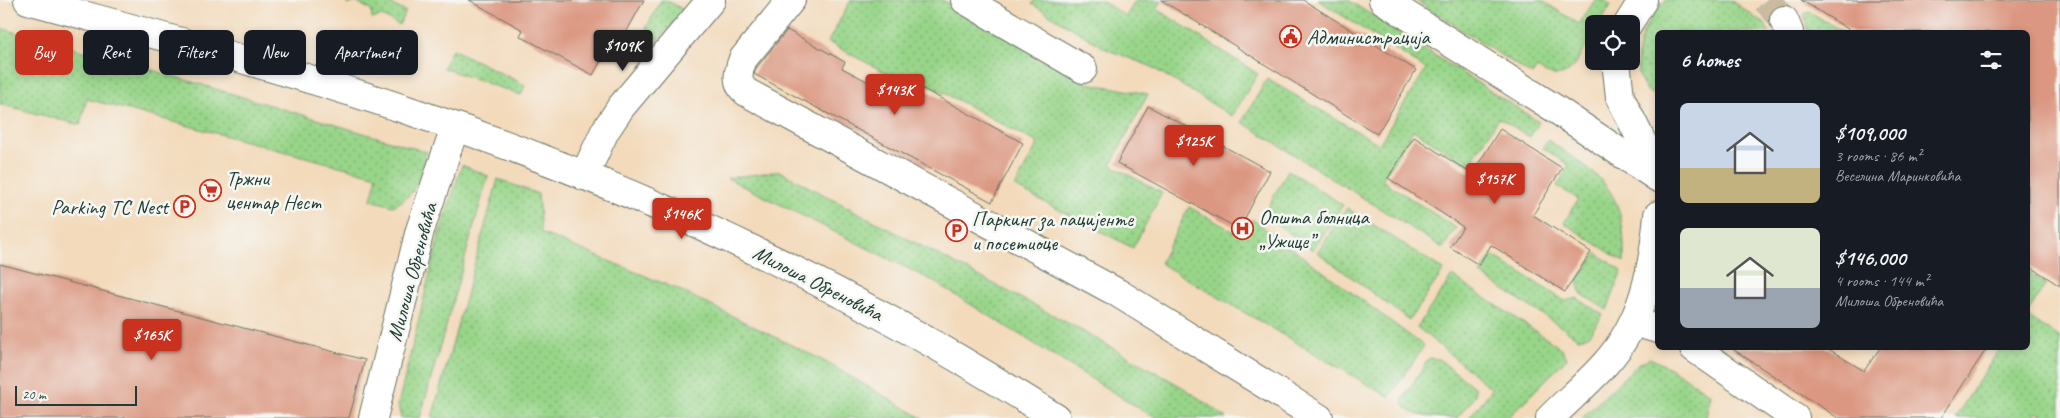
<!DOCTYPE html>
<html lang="en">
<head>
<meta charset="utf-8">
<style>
  body { margin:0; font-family:Caveat,sans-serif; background:#242831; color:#f1f3f6; height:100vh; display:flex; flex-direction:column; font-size:19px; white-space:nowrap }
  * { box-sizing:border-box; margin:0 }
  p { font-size:16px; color:#9ea1a6 }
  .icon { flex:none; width:28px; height:28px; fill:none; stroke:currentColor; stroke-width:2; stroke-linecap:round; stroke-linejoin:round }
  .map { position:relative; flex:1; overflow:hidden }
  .sheet { position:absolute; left:1655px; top:30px; width:375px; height:320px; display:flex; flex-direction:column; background:#171b24; border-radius:8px; box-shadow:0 2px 8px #0003 }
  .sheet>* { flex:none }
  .guide { position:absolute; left:15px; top:30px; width:475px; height:45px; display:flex; gap:10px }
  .controls { position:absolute; left:1585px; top:15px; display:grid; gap:10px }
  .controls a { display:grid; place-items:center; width:55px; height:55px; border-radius:8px; background:#171b24; box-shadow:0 2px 8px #0003; font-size:25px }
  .scale { position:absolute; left:15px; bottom:12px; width:122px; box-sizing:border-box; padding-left:5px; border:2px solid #1f3d34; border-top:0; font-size:14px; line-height:18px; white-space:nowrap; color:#1f3d34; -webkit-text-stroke:4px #f6f6f2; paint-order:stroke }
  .price { position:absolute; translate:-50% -42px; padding:0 11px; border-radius:5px; background:#c8321e; color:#fff; font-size:16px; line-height:32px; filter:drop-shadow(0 1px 2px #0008) }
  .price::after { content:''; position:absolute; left:50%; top:30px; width:15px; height:11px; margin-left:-8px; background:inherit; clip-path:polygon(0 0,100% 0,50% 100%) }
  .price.current { background:#222; color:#fff }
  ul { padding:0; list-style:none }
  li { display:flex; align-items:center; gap:15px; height:125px; padding:0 25px }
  li span { display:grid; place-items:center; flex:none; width:140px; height:100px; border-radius:8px; color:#555 }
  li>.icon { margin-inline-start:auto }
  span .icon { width:60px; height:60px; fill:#fffc; stroke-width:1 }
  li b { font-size:21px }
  h2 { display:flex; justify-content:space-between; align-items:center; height:60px; padding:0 25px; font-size:21px }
  .tag { padding:0 18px; border-radius:8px; background:#171b24; box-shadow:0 2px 8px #0003; font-size:18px; line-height:45px }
  .tag.current { background:#c8321e; color:#fff }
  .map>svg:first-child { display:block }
  .grass { fill:url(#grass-dots); stroke:#5c895e }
  .building { fill:#db9781 }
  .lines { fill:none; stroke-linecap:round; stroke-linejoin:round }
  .minor-tunnel { stroke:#c9bba0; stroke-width:28; stroke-dasharray:28 14; stroke-linecap:butt }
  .minor-casing { stroke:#697463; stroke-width:30 }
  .minor { stroke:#fff; stroke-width:28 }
  .labels { text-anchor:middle; stroke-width:5; stroke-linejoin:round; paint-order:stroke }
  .poi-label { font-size:21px; fill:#1f3d34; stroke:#f6f6f2; text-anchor:start }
  .street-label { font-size:21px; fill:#1f3d34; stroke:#f6f6f2 }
</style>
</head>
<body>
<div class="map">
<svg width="2060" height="418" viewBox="0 0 2060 418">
  <defs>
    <pattern id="grass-dots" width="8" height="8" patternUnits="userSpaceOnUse" patternTransform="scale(1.25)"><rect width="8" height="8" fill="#98d589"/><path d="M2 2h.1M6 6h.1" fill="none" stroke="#7bae71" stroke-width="1.8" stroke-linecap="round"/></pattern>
  </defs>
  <rect width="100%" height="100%" fill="#f6f6f2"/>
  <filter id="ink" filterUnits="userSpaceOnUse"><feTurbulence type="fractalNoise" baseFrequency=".02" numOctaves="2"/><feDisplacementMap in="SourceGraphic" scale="10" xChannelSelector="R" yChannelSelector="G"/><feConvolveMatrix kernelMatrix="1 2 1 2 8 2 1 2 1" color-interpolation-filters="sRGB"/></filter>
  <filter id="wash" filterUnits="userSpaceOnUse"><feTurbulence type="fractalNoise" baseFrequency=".0096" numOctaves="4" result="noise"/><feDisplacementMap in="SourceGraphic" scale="20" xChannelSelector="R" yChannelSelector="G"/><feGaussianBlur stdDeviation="1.12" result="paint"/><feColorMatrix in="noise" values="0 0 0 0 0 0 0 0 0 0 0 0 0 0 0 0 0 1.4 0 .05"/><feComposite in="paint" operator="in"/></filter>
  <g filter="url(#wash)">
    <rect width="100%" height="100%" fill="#f3dabb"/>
    <!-- grass -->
    <g class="grass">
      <path d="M348,0H383L406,12L399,25L382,16L372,19L371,10L356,2L347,5Z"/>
      <path d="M661,0H666L684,10L654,46L642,36Z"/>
      <path d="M851,0H943L1087,83L1148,94L1111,165L1162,193L1133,248L1015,187L1038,143L925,83L920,91L828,42Z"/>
      <path d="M1035,0H1100L1126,16L1136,0H1162L1157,9L1258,74L1232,116L1150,66L1108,50L1032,4Z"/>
      <path d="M1318,0H1348L1539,122L1530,137L1499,118L1469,165L1413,130L1382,180L1456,228L1443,248L1242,122L1267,79L1379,144L1426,69Z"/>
      <path d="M1415,0H1541L1579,24L1595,0H1604L1611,5L1600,24H1594V33L1572,69C1561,79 1549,76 1537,68L1532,75Z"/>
      <path d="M1666,0H1730L1765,24L1769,32H1658L1657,95C1649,94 1644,89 1641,81C1630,52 1645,21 1666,0Z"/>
      <path d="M1810,12L1843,32H1808L1804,14Z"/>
      <path d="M0,28L159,72L427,152C419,177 419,194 393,206L371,200L377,176L87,99L80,125L0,104Z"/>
      <path d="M452,49L525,85L521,95L443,68Z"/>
      <path d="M1548,140C1603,178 1626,189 1624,262L1564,223L1578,199L1557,186L1569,165L1543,148Z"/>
      <path d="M462,165L488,176L420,418H401L398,405L439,236Z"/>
      <path d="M1288,170L1343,205L1313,250L1264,215Z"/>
      <path d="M779,171L1068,323L1184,388L1227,418H1155L931,280L727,178Z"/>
      <path d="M498,179L538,194L541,233L677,289L822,360L922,418H432Z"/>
      <path d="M1189,207L1242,236L1252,219L1424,346L1389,397L1160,263Z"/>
      <path d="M1347,208L1444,270L1409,320L1317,252Z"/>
      <path d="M1596,253L1622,271L1607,310L1580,293L1578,280Z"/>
      <path d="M1492,255L1565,301L1577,298L1603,315L1588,336L1578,338L1480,274Z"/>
      <path d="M2028,272L2046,284L2028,312Z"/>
      <path d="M1452,276L1562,349L1567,358L1508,418H1469L1492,389L1417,327Z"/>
      <path d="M2028,317L2060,338V418H2046L2037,412L2033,418H1955L2000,348H2028Z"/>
      <path d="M1429,358L1439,359L1475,388V396L1457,418C1442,418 1401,418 1403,399Z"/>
      <path d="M1650,358L1670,368L1710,394L1706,418H1582L1638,364Z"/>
    </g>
    <g id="blocks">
      <!-- building -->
      <g class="building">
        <path d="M469,0H644L617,49L610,44L593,75L520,36L523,30Z"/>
        <path d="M1161,0H1303L1416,70L1377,134Z"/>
        <path d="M1801,0H2060V286L2028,265V32H1853Z"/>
        <path d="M787,30L845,62L842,68L905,101L914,84L1023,143L992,202L754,74L757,67Z"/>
        <path d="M1148,106L1270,171L1239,229L1117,163Z"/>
        <path d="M1500,129L1562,168L1533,215L1591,252L1565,292L1491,245L1479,265L1450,247L1463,227L1388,178L1414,137L1472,174Z"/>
        <path d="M0,264L365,360L349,418H0Z"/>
        <path d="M1731,348H1827L1864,371L1880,348H1987L1941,418H1838Z"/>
      </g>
    </g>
  </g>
  <g filter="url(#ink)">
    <use href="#blocks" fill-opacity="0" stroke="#697463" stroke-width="1"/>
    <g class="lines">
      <!-- minor-tunnel -->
      <path class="minor-tunnel" d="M1766,0L1784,20"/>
      <defs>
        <g id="minor">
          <path d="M28,0C156,35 285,69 410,111C637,187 855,290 1056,418"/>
          <path d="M791,0L743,59C738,72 735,83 746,92L1118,293L1319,418"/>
          <path d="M965,0L1083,69"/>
          <path d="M1383,0L1554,108L1658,178"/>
          <path d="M1784,20L1789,32"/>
          <path d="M1628,24L1643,0"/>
          <path d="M1616,61L1620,97L1658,174"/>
          <path d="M584,176L605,131L621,107L711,0"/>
          <path d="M1633,322L1658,329"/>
          <path d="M1694,348L1795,418"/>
          <path d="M373,418L420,230L455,127"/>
          <path d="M1550,418C1568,400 1588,383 1605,364C1643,322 1653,270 1658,215"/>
        </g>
      </defs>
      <!-- minor casing -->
      <use href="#minor" class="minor-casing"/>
      <!-- minor -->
      <use href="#minor" class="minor"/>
    </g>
  </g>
  <!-- icons -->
  <defs>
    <symbol id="civic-ring" viewBox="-11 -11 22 22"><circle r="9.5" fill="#f6f6f2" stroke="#c8321e" stroke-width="1.5"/><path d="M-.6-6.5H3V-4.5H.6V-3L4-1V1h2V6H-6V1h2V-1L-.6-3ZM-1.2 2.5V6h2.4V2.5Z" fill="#c8321e"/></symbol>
    <symbol id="supermarket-ring" viewBox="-11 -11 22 22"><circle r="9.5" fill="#f6f6f2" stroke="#c8321e" stroke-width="1.5"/><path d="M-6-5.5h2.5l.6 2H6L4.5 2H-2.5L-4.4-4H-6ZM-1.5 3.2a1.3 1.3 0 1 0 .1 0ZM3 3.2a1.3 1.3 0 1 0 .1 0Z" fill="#c8321e"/></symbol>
    <symbol id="parking-ring" viewBox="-11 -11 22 22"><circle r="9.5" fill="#f6f6f2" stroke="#c8321e" stroke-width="1.5"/><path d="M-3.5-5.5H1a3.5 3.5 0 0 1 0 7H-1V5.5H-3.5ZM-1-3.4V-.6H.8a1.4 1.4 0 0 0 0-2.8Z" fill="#c8321e"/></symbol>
    <symbol id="hospital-ring" viewBox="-11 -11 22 22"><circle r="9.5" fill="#f6f6f2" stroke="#c8321e" stroke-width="1.5"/><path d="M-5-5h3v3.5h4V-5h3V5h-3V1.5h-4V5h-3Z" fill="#c8321e"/></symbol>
  </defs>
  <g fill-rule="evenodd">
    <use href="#civic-ring" x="1278" y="24" width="25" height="25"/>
    <use href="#supermarket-ring" x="198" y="178" width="25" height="25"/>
    <use href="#parking-ring" x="172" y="194" width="25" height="25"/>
    <use href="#hospital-ring" x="1230" y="216" width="25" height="25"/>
    <use href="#parking-ring" x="944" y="218" width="25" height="25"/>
  </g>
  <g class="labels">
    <!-- poi labels -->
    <g class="poi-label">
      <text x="1307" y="44">Администрација</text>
      <text x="226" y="185">Тржни<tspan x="226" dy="24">центар Нест</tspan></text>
      <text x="168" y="214" text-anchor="end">Parking TC Nest</text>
      <text x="1259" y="224">Општа болница<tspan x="1259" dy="24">„Ужице”</tspan></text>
      <text x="972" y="226">Паркинг за пацијенте<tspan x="972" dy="24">и посетиоце</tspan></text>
    </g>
    <!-- street labels -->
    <g class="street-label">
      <text transform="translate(412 272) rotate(-75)" y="7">Милоша Обреновића</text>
      <text transform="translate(818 283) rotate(27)" y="7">Милоша Обреновића</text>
    </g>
  </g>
</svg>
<div class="controls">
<a><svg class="icon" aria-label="locate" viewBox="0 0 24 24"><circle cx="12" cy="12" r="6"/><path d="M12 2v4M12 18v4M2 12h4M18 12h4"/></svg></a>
</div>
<div class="scale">20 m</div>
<b class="price current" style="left:623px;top:72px">$109K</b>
<b class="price" style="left:895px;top:116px">$143K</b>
<b class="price" style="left:1194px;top:167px">$125K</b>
<b class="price" style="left:1495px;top:205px">$157K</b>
<b class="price" style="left:682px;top:240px">$146K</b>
<b class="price" style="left:152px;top:361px">$165K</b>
<div class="guide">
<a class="tag current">Buy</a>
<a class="tag">Rent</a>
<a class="tag">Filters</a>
<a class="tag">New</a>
<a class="tag">Apartment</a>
</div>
<section class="sheet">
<h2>6 homes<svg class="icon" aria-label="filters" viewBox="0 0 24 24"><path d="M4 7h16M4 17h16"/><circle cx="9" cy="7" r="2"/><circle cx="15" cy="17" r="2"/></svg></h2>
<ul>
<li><span style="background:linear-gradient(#c9d6e8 65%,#c2b280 0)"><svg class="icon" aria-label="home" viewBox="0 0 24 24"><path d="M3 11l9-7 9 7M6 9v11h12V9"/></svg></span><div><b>$109,000</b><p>3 rooms · 86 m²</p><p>Веселина Маринковића</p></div></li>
<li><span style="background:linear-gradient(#dfe7d0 60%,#9aa5b1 0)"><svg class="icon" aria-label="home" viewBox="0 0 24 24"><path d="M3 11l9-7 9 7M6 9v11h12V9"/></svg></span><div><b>$146,000</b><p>4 rooms · 144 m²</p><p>Милоша Обреновића</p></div></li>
</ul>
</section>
</div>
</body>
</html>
